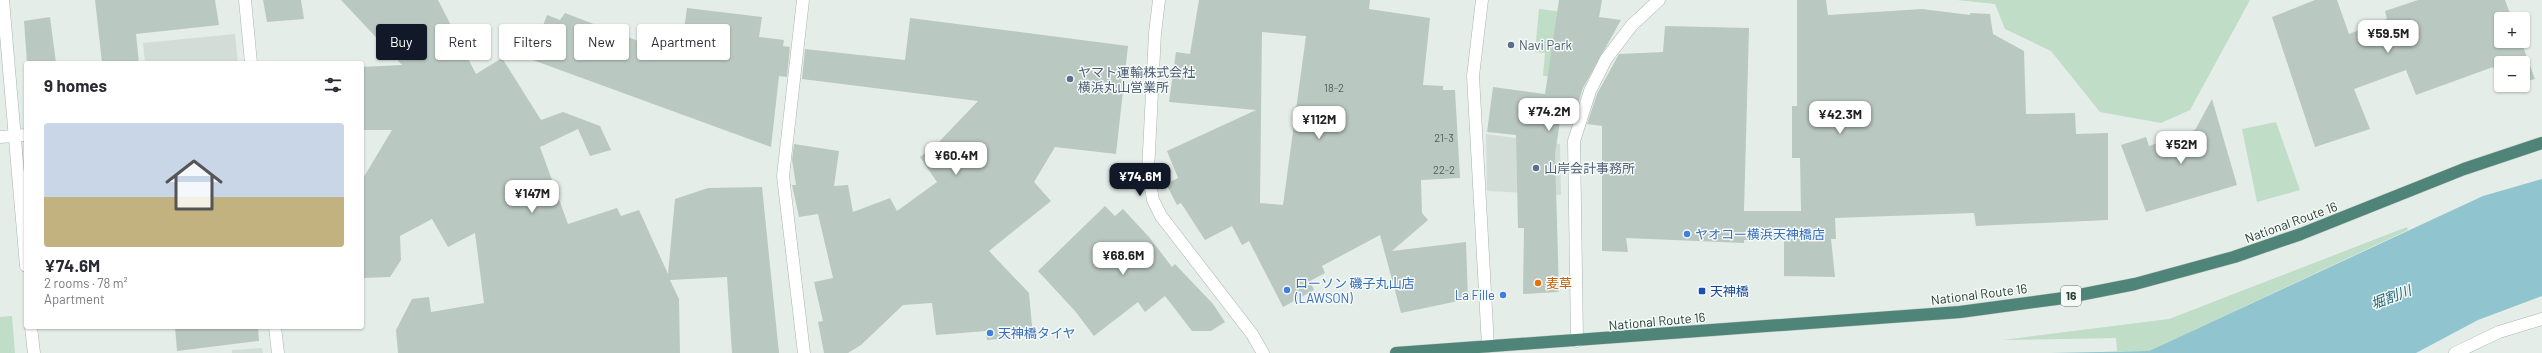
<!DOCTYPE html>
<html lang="en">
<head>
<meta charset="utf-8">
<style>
  body { margin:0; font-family:Barlow,"Noto Sans JP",sans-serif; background:#f7f7f7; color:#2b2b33; height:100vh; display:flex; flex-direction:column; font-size:15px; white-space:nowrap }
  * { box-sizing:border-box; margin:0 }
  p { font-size:13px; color:#7c7c81 }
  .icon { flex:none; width:22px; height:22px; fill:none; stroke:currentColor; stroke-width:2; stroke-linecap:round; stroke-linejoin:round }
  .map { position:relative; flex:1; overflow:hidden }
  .details { position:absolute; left:24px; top:61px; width:340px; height:268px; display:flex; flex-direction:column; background:#fff; border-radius:4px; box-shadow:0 1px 3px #0004 }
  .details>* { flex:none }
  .banner { position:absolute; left:376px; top:24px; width:380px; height:36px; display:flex; gap:8px }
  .fabs { position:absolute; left:2494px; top:12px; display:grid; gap:8px }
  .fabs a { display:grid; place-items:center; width:36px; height:36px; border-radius:4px; background:#fff; box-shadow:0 1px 3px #0004; font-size:20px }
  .price { position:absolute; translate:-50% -34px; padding:0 9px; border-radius:8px; background:#fff; color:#222; font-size:13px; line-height:26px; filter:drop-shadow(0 1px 2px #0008) }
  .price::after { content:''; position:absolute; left:50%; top:24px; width:12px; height:9px; margin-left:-6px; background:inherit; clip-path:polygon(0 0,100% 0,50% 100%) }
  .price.active { background:#111827; color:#fff }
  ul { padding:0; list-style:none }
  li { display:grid; align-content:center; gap:8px; height:212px; padding:0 20px }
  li+li { border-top:1px solid #e1e1e2 }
  li span { display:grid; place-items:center; height:124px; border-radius:4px; color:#555 }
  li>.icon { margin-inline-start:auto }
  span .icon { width:72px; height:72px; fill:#fffc; stroke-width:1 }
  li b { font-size:17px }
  h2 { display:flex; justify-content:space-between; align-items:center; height:48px; padding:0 20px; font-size:17px }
  .chip { padding:0 14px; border-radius:4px; background:#fff; box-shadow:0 1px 3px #0004; font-size:14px; line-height:36px }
  .chip.active { background:#111827; color:#fff }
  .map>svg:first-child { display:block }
  .built { fill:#d3ddd8 }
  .green { fill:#bfddc7 }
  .water { fill:#90c4ce }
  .building { fill:#bac8c2; fill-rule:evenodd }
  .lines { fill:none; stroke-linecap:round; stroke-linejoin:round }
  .minor-casing { stroke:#a8b5b0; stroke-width:13 }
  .tertiary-casing { stroke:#a8b5b0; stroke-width:13 }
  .trunk-casing { stroke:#c2c9c7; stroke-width:13 }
  .minor { stroke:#fff; stroke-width:12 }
  .tertiary { stroke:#fff; stroke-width:12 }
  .trunk { stroke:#4f8478; stroke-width:12 }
  .service-dot { fill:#5c6f8a; stroke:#f5faf7; stroke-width:1.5 }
  .shop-dot { fill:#3f7fe0; stroke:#f5faf7; stroke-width:1.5 }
  .food-dot { fill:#e8710a; stroke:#f5faf7; stroke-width:1.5 }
  .transit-dot { fill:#1a4fb4; stroke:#f5faf7; stroke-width:1.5 }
  .labels { text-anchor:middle; stroke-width:3; stroke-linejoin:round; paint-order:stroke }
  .number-label { font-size:11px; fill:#4a605a }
  .shield { fill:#f5faf7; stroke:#637671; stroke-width:1 }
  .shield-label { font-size:12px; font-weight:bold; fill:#253e37 }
  .service-label { font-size:13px; fill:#4e5e75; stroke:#f5faf7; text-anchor:start }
  .street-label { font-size:13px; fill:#253e37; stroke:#f5faf7 }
  .shop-label { font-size:13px; fill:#366cbe; stroke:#f5faf7; text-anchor:start }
  .food-label { font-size:13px; fill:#c56008; stroke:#f5faf7; text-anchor:start }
  .transit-label { font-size:13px; fill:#164399; stroke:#f5faf7; text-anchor:start }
  .water-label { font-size:14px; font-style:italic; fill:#226877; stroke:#f5faf7 }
</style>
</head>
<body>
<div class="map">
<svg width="2542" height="353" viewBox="0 0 2542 353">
  <rect width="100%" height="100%" fill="#e5ede9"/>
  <!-- built -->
  <g class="built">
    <path d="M235,34L238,63H145L143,43Z"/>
    <path d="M1486,134L1560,144L1561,195L1487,191Z"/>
    <path d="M262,348L263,353H232V350Z"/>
  </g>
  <!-- green -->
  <g class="green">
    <path d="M1957,0H2250L2190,110L2161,123L2100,112L2051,51L2005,29L1995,4Z"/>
    <path d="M1539,9L1563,12L1548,76H1543L1545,53L1535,52Z"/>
    <path d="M2276,122L2300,190L2257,202L2242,129Z"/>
    <path d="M2407,227L2408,230L2149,351H2117L2116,338L2003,340L2169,319Z"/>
    <path d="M12,316L15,353H0V317Z"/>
  </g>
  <!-- water -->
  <path class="water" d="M2542,179V296L2478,320L2416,353H2050L2149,351L2483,196Z"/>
  <!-- building -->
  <g class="building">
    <path d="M95,0H215L219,25L136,34L139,63H102Z"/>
    <path d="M263,0H301L304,19L267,22Z"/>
    <path d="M341,0H438L476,74L502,58L541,120L563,112L600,126L611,150L590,156L578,129L540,147L568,224L617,208L621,216L639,210L668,274L675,199L708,188L762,187L779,353H732L727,277L670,280L679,299L680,353H398L396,330L412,299L429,297L431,312L484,303L475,233L448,247L432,219L400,236L401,260L390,277L362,278V180L392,130H362V67L402,65Z"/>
    <path d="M1199,0H1370L1369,9L1430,18L1423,85L1443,86V90H1455L1460,178L1421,180L1422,213L1428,220L1392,251L1466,242L1468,299L1401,313L1380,235L1322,266L1325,273L1310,281L1314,290L1283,307L1249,241L1242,245L1232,226L1205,240L1181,203L1177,205L1166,184L1178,178L1167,151L1256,110L1169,102L1176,52L1190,54ZM1262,32L1306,36L1283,205L1260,203Z"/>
    <path d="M1559,0H1602L1599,17L1621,20L1583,88L1572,122L1560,121L1555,154L1559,292L1523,294L1524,228H1518L1516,135L1487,132L1493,87L1545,94Z"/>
    <path d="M1797,0H1826L1828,15L1922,9L1970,15V13L1990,14L1993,34L2024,51L2026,114L2075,113L2076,134L2108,133V220L1976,226L1974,213L1835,218L1836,239H1831L1835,277L1784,276V239L1744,240V243L1626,238L1628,252L1602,251V126L1587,124L1597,94L1619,54L1663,52L1665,26L1749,28L1744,211H1801L1800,158H1792V106H1797Z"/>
    <path d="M2315,0H2337L2349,34L2387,19L2385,11L2418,0H2505L2512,19H2501V41H2521L2535,79L2523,82V63H2501V85H2508L2501,86L2498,74L2496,75L2493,67L2416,95L2406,70L2354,89L2370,129L2315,147L2272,17Z"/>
    <path d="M687,8L762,17L759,37L784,40L783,46L790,47L787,77L779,76L771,147L530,59L547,15L560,20L565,13L680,57Z"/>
    <path d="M50,17L56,63H27L24,21Z"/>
    <path d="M910,18L1128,46L1116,154L1055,147L1034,182L1051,201L989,251L1029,293L1033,336L987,340L986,331L936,335L932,303L903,305L861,345L848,353H824L818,322L823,321L814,282L833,278L818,214L799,217L792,185H796L792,160L794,144L839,151L834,186L848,185L853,212L890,198L897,211L937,182L920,157L935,146L978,101L802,79L805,49L905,60Z"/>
    <path d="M2212,99L2237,185L2146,212L2121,145L2146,137L2149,146L2195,130Z"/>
    <path d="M1105,206L1115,216L1123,209L1149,237L1172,267L1175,264L1213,304L1225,322L1211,331H1192L1165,296L1145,312L1138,302L1094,336L1075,311L1038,271Z"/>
    <path d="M175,327H258L259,341L177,351Z"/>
  </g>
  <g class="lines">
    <defs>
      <g id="minor">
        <path d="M3,0L26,266"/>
        <path d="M245,0L251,63"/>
        <path d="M803,0L783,176L804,353"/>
        <path d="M1159,0L1155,33L1148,171L1153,200L1161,216L1252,334L1263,353"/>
        <path d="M1482,0L1473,76L1488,346"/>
        <path d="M0,137L26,135"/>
        <path d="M31,327L34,353"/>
        <path d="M275,327L278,353"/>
        <path d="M1577,341L1574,141L1590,91L1606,59L1632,25L1659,0"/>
      </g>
      <path id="tertiary" d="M2455,353L2499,332L2542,319"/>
      <path id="trunk" d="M1396,353L1960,312L2064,298L2135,284L2234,257L2301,234L2464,169L2542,143"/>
    </defs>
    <!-- minor casing -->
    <use href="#minor" class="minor-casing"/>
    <!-- tertiary casing -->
    <use href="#tertiary" class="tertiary-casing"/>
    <!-- trunk casing -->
    <use href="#trunk" class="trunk-casing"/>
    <!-- minor -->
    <use href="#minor" class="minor"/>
    <!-- tertiary -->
    <use href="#tertiary" class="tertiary"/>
    <!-- trunk -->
    <use href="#trunk" class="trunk"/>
  </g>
  <!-- markers -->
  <g class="service-dot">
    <circle cx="1511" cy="45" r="4"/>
    <circle cx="1070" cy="79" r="4"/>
    <circle cx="1536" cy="168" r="4"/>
  </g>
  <g class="shop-dot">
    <circle cx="1687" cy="234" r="4"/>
    <circle cx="1287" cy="290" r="4"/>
    <circle cx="1503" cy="295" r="4"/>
    <circle cx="990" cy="333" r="4"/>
  </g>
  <circle class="food-dot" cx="1538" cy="283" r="4"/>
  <rect class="transit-dot" x="1698" y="287" width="8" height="8" rx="2"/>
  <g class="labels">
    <!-- number labels -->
    <g class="number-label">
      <text x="1334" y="92">18-2</text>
      <text x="1444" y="142">21-3</text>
      <text x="1444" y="174">22-2</text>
    </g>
    <!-- shield labels -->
    <rect class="shield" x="2061" y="286" width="20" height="20" rx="3"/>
    <g class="shield-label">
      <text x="2071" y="300">16</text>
    </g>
    <!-- service labels -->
    <g class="service-label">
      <text x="1519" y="50">Navi Park</text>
      <text x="1078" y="77">ヤマト運輸株式会社<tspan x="1078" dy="15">横浜丸山営業所</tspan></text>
      <text x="1544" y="173">山岸会計事務所</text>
    </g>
    <!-- street labels -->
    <g class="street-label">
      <text transform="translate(2291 222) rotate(-20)" y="5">National Route 16</text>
      <text transform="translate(1979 294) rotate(-7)" y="5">National Route 16</text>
      <text transform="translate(1657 321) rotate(-5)" y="5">National Route 16</text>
    </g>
    <!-- shop labels -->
    <g class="shop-label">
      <text x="1695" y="239">ヤオコー横浜天神橋店</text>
      <text x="1295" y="288">ローソン 磯子丸山店<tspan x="1295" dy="15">(LAWSON)</tspan></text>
      <text x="1495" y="300" text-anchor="end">La Fille</text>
      <text x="998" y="338">天神橋タイヤ</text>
    </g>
    <!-- food labels -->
    <g class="food-label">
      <text x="1546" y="288">麦草</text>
    </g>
    <!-- transit labels -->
    <g class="transit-label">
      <text x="1710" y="296">天神橋</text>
    </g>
    <!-- water labels -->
    <g class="water-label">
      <text transform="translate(2391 297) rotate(-21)" y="5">堀割川</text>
    </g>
  </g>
</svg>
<div class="fabs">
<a>+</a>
<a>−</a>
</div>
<b class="price" style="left:2388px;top:54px">¥59.5M</b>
<b class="price" style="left:1549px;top:132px">¥74.2M</b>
<b class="price" style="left:1840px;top:135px">¥42.3M</b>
<b class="price" style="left:1319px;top:140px">¥112M</b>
<b class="price" style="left:2181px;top:165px">¥52M</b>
<b class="price" style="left:956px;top:176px">¥60.4M</b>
<b class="price active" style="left:1140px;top:197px">¥74.6M</b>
<b class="price" style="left:532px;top:214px">¥147M</b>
<b class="price" style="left:1123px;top:276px">¥68.6M</b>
<div class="banner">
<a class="chip active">Buy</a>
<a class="chip">Rent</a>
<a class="chip">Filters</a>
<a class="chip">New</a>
<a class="chip">Apartment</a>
</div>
<section class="details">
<h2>9 homes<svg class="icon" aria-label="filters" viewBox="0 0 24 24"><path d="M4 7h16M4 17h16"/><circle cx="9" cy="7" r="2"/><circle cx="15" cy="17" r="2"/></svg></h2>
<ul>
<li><span style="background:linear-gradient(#c9d6e8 60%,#c2b280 0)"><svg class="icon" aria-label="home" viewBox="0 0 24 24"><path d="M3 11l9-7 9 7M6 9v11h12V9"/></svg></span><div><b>¥74.6M</b><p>2 rooms · 78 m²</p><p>Apartment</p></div></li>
</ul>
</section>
</div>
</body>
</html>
